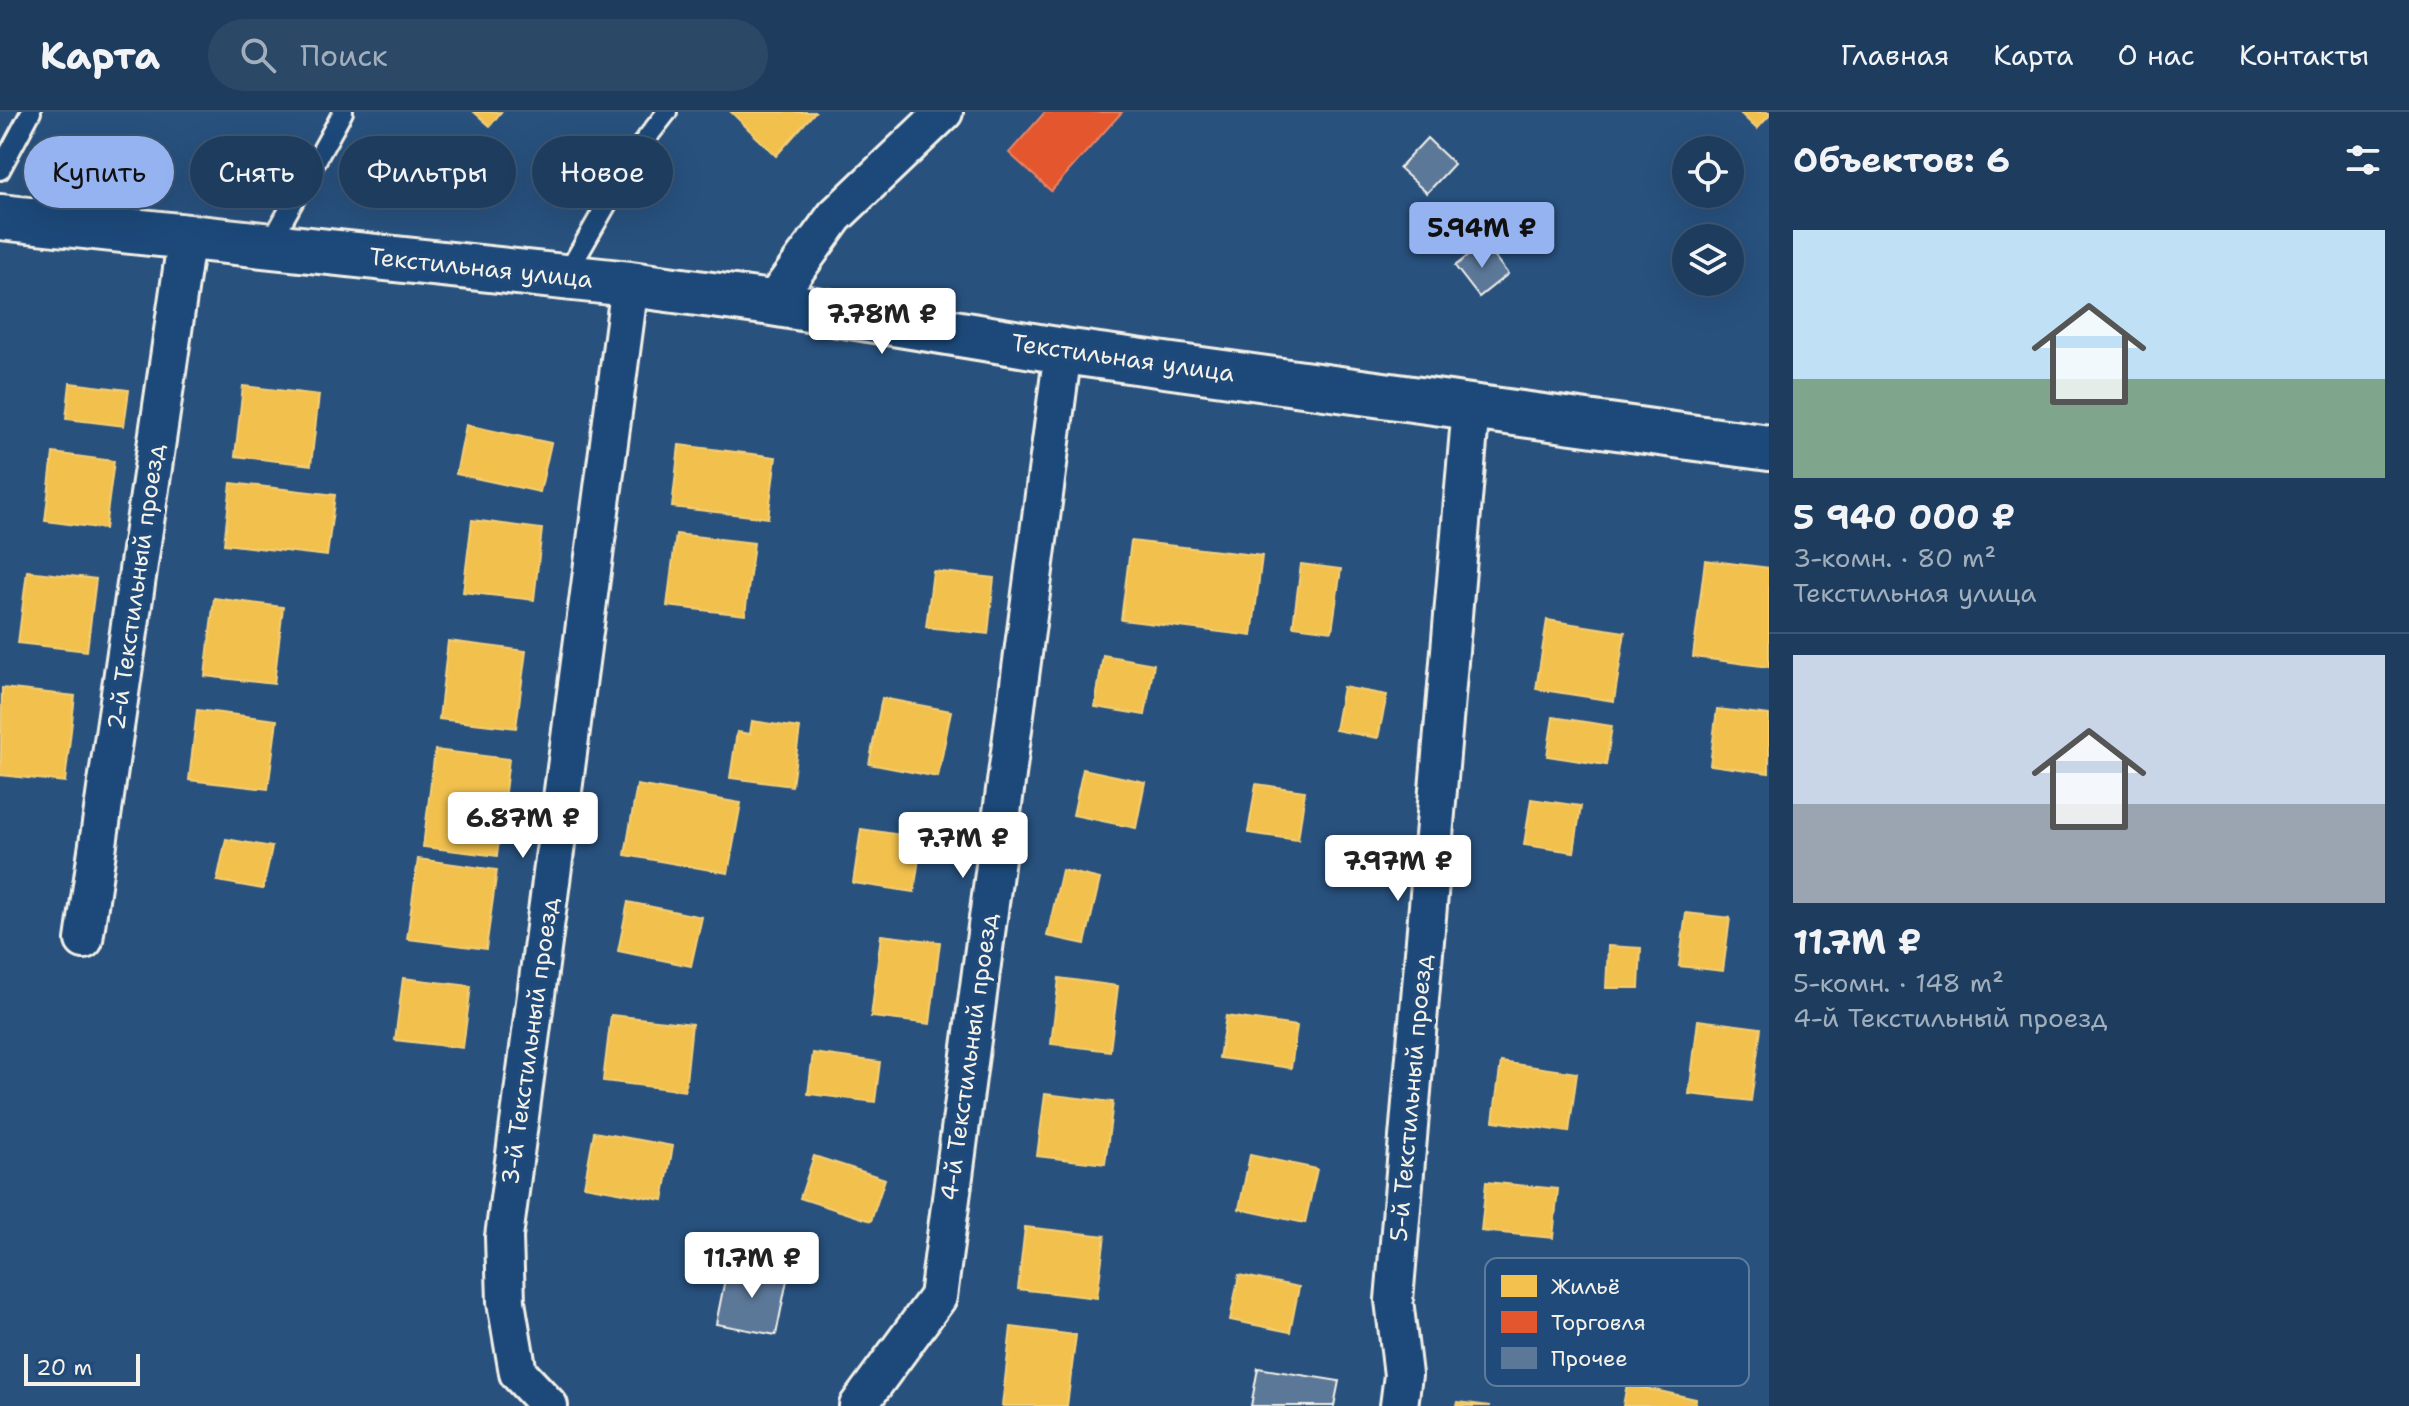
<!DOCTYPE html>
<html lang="ru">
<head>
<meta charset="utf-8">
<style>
  body { margin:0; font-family:"Shantell Sans",sans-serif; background:#2b4867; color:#f1f3f6; height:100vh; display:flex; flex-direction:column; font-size:30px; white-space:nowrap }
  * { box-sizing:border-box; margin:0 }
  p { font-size:26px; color:#a1aebc }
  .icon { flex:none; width:44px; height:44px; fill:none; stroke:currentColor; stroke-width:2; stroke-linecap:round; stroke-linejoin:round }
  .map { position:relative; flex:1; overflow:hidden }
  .panel { display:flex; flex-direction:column; background:#1e3d5e; width:640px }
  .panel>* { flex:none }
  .top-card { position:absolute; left:24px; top:24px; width:760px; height:72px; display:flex; gap:16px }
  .buttons { position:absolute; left:1672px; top:24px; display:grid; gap:16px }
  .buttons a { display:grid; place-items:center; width:72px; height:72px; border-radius:50%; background:#1e3d5e; box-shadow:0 8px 32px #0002,0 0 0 2px #3c5673; font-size:40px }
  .scale { position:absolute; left:24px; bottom:20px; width:116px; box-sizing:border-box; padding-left:8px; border:4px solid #f4f1e8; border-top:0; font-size:22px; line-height:28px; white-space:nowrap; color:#f4f1e8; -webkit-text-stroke:6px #1f4a7a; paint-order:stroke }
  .price { position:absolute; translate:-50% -68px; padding:0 18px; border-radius:8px; background:#fff; color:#222; font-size:26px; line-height:52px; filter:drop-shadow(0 2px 4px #0008) }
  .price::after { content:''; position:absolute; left:50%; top:48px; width:24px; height:18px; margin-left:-12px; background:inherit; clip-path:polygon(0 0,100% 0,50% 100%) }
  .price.active { background:#95b2f1; color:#111 }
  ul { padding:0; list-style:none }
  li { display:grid; align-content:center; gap:16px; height:424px; padding:0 24px }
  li+li { border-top:2px solid #3c5673 }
  li span { display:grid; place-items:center; height:248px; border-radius:0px; color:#555 }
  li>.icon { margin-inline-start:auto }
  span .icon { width:144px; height:144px; fill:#fffc; stroke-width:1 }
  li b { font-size:34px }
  h2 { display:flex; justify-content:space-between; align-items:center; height:96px; padding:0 24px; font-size:34px }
  .tag { padding:0 28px; border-radius:36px; background:#1e3d5e; box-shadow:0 8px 32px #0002,0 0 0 2px #3c5673; font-size:28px; line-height:72px }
  .tag.active { background:#95b2f1; color:#111 }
  header { display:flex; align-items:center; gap:48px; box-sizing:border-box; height:112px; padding:0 40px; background:#1e3d5e; border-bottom:2px solid #3c5673 }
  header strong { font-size:38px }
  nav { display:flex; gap:44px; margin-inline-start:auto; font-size:28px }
  .search { width:560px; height:72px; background:#2b4867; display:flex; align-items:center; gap:20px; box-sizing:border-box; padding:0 28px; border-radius:44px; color:#a1aebc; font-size:30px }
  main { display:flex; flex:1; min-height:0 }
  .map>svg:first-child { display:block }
  .homes { fill:#f2c14e; stroke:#f3cf7c; stroke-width:2 }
  .shops { fill:#e4572e; stroke:#e98566; stroke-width:2 }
  .building { fill:#5b7899; stroke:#f4f1e8; stroke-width:2 }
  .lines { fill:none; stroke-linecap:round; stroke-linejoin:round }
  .service-casing { stroke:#f4f1e8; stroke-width:24 }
  .minor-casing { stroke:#f4f1e8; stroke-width:42 }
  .secondary-casing { stroke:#f4f1e8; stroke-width:50 }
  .service { stroke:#1f4a7a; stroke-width:18 }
  .minor { stroke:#1f4a7a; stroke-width:36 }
  .secondary { stroke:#1f4a7a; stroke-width:44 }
  .labels { text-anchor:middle; stroke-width:8; stroke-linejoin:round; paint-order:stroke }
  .street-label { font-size:24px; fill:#f4f1e8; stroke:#1f4a7a }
  .key { fill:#1f4a7a; stroke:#5f7c9b; stroke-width:2 }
  .key-label { font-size:22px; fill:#f4f1e8 }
</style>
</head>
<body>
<header>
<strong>Карта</strong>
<div class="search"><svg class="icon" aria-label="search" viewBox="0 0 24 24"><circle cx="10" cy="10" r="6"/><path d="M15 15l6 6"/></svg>Поиск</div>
<nav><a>Главная</a><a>Карта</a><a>О нас</a><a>Контакты</a></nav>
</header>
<main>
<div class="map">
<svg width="1769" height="1294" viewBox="0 0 1769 1294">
  <rect width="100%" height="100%" fill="#28517e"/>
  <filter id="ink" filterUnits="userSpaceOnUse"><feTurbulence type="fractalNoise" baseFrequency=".0125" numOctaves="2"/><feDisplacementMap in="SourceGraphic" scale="16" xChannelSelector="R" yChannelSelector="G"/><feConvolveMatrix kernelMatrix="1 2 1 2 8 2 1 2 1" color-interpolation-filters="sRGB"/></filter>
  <g filter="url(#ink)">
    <!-- homes -->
    <g class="homes">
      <path d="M474,0H501L490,14Z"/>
      <path d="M731,0H815L776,44Z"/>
      <path d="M1739,0H1769V4L1757,17Z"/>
      <path d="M70,271L129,278L124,314L66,307Z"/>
      <path d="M243,274L319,283L311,353L235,344Z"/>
      <path d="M466,313L551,331L540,380L456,362Z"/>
      <path d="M679,333L776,345L768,406L672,395Z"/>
      <path d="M53,341L114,349L105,417L45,409Z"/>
      <path d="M231,371L335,383L327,444L224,432Z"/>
      <path d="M472,408L542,417L534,488L463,480Z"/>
      <path d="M676,422L754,431L745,503L667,494Z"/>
      <path d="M1131,429L1262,444L1252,524L1121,508Z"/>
      <path d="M1705,448L1769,456V555L1693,545Z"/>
      <path d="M1301,452L1341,457L1332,519L1293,514Z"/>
      <path d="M27,459L96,467L87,539L18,531Z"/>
      <path d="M933,459L994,466L988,522L926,515Z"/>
      <path d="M214,486L283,495L274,572L205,564Z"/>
      <path d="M1547,508L1625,520L1614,589L1536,577Z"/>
      <path d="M448,529L526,539L516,616L439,607Z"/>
      <path d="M1103,543L1154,552L1145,603L1095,595Z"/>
      <path d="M1343,575L1387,583L1378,626L1335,618Z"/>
      <path d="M2,576L75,584L65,670L0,663Z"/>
      <path d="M882,586L951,599L938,665L869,652Z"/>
      <path d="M1717,597L1769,603V661L1710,653Z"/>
      <path d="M197,598L277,608L268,677L189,668Z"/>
      <path d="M1553,605L1612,614L1606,653L1547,644Z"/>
      <path d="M752,609L800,616L792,674L730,666L737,620L750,622Z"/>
      <path d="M435,638L509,647L497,744L423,735Z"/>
      <path d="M1083,657L1145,670L1136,716L1073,703Z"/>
      <path d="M1256,672L1305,679L1298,728L1248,721Z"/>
      <path d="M637,673L741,691L728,761L625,743Z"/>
      <path d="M1531,687L1581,694L1574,740L1524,733Z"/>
      <path d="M861,717L922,726L914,780L853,771Z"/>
      <path d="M226,727L272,735L263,777L217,769Z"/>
      <path d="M418,747L497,758L486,837L407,827Z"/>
      <path d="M1062,758L1100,767L1085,832L1047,824Z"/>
      <path d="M628,790L702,805L691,854L618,839Z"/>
      <path d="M1686,801L1730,806L1723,859L1679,854Z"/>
      <path d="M881,823L940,830L930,912L871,905Z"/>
      <path d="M1608,834L1641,836L1639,876H1606Z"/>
      <path d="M403,866L471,874L463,936L395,928Z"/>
      <path d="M1059,866L1118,874L1110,939L1051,932Z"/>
      <path d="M611,903L692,912L685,979L603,969Z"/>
      <path d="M1226,904L1297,914L1291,956L1219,946Z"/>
      <path d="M1698,908L1761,916L1751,989L1689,982Z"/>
      <path d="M813,941L880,950L875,990L808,982Z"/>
      <path d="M1501,950L1577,961L1569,1020L1493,1009Z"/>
      <path d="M1045,982L1113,990L1105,1052L1037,1044Z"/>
      <path d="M594,1020L673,1034L663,1088L584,1074Z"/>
      <path d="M1250,1043L1317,1057L1305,1111L1239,1097Z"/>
      <path d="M814,1044L885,1067L871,1109L800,1086Z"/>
      <path d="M1486,1070L1558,1077L1553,1126L1481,1119Z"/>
      <path d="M1025,1115L1105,1124L1097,1186L1018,1177Z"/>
      <path d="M1239,1163L1299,1175L1290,1220L1230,1208Z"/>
      <path d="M1011,1215L1076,1223L1067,1294H1002Z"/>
      <path d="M1627,1272L1696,1287L1695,1294H1623Z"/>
      <path d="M1458,1290L1490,1294H1457Z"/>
    </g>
    <!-- shops -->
    <path class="shops" d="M1045,0H1122L1051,79L1009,41Z"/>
    <!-- building -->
    <g class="building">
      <path d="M1427,26L1454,52L1427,81L1399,56Z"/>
      <path d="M1484,131L1508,162L1479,185L1455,154Z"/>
      <path d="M728,1152L788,1163L776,1223L716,1212Z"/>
      <path d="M1258,1256L1339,1269L1334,1294H1251Z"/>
    </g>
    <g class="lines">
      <defs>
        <g id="service">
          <path d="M0,58L31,0"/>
          <path d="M270,132L343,0"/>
          <path d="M565,165L639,36L667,0"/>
        </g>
        <g id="minor">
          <path d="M772,191L835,104L944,0"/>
          <path d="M84,828L187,123"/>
          <path d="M549,1294L518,1261L506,1190L504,1125L630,172"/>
          <path d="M858,1294L938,1185L1063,239"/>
          <path d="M1399,1294L1403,1263L1394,1188L1471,295"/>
        </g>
        <path id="secondary" d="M0,105L630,172L772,191L1063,239L1769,336"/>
      </defs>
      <!-- service casing -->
      <use href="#service" class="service-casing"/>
      <!-- minor casing -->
      <use href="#minor" class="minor-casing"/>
      <!-- secondary casing -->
      <use href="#secondary" class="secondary-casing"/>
      <!-- service -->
      <use href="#service" class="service"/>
      <!-- minor -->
      <use href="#minor" class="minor"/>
      <!-- secondary -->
      <use href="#secondary" class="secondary"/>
    </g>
  </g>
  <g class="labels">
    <!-- street labels -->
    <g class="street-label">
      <text transform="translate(481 156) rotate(6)" y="8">Текстильная улица</text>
      <text transform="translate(1123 246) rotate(8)" y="8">Текстильная улица</text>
      <text transform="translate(136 475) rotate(-82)" y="8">2-й Текстильный проезд</text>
      <text transform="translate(530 929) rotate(-82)" y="8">3-й Текстильный проезд</text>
      <text transform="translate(969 945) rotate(-82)" y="8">4-й Текстильный проезд</text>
      <text transform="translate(1411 986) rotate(-85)" y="8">5-й Текстильный проезд</text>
    </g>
  </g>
  <!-- legend -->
  <rect x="1485" y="1146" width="264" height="128" rx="12" class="key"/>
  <rect x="1501" y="1163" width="36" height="22" fill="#f2c14e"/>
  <rect x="1501" y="1199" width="36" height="22" fill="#e4572e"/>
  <rect x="1501" y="1235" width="36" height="22" fill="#5b7899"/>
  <g class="key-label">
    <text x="1551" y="1182">Жильё</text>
    <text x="1551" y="1218">Торговля</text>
    <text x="1551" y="1254">Прочее</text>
  </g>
</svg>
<div class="buttons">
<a><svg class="icon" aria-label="locate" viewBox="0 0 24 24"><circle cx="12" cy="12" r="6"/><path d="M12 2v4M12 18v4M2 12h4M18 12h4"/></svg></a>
<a><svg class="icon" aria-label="layers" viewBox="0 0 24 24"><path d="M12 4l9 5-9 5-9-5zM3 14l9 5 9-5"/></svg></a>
</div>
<div class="scale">20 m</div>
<b class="price active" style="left:1482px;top:158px">5.94M ₽</b>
<b class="price" style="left:882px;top:244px">7.78M ₽</b>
<b class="price" style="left:523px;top:748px">6.87M ₽</b>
<b class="price" style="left:963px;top:768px">7.7M ₽</b>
<b class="price" style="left:1398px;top:791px">7.97M ₽</b>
<b class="price" style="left:752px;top:1188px">11.7M ₽</b>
<div class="top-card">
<a class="tag active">Купить</a>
<a class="tag">Снять</a>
<a class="tag">Фильтры</a>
<a class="tag">Новое</a>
</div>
</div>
<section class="panel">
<h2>Объектов: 6<svg class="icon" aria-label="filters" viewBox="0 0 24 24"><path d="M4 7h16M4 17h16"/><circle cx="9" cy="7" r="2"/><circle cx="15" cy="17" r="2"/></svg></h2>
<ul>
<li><span style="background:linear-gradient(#bfe0f5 60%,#7fa58c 0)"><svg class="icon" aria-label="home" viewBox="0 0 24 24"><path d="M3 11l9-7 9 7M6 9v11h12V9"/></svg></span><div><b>5 940 000 ₽</b><p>3-комн. · 80 m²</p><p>Текстильная улица</p></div></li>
<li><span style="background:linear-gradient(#c9d6e8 60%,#9aa5b1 0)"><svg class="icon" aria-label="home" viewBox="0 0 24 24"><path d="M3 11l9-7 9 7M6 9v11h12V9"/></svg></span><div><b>11.7M ₽</b><p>5-комн. · 148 m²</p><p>4-й Текстильный проезд</p></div></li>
</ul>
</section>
</main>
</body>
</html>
